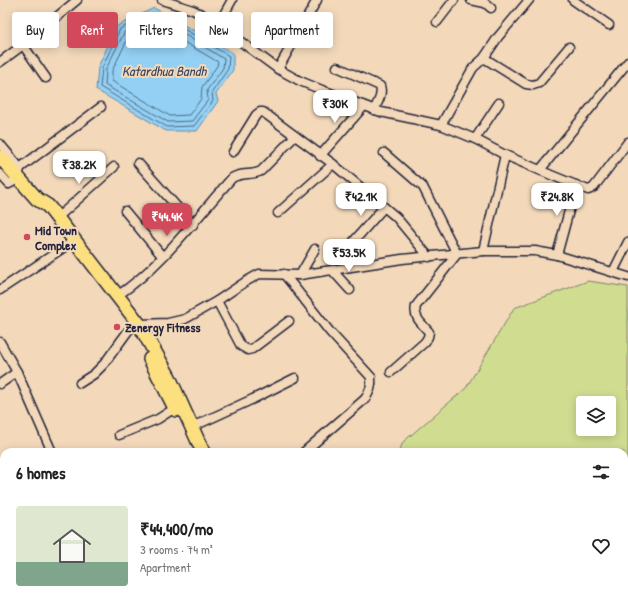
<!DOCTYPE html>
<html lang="en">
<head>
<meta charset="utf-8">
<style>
  body { margin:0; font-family:"Patrick Hand",sans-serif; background:#f2f2f2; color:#222; height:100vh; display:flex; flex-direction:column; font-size:15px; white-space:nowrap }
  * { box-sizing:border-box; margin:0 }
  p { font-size:13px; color:#767676 }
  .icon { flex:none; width:22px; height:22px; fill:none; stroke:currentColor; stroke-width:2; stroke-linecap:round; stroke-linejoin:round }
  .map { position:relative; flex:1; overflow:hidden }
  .panel { position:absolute; left:0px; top:448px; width:628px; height:156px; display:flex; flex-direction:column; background:#fff; border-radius:12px 12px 0 0; box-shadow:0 2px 10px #0003 }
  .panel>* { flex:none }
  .banner { position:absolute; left:12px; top:12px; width:400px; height:36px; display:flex; gap:8px }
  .fabs { position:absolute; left:576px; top:396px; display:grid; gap:8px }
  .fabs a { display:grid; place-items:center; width:40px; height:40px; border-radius:4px; background:#fff; box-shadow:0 2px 10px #0003; font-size:20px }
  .price { position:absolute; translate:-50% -34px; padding:0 9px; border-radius:8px; background:#fff; color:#222; font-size:13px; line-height:26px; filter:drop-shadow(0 1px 2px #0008) }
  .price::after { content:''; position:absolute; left:50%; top:24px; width:12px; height:9px; margin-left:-6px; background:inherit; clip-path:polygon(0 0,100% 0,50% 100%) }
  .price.active { background:#d1495b; color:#fff }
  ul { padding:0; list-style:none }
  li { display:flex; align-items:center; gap:12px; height:100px; padding:0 16px }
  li+li { border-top:1px solid #e0e0e0 }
  li span { display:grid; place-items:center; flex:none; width:112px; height:80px; border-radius:4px; color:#555 }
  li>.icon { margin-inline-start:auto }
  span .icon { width:48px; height:48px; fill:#fffc; stroke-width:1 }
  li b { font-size:17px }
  h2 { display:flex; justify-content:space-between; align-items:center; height:48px; padding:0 16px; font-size:17px }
  .tag { padding:0 14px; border-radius:4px; background:#fff; box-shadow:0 2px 10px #0003; font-size:14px; line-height:36px }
  .tag.active { background:#d1495b; color:#fff }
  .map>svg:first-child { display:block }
  .green { fill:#d0dd91; stroke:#798066; fill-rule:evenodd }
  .water { fill:#93d0f3; stroke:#668aa9 }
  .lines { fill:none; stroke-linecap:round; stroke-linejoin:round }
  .shore { stroke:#4f6885; stroke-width:1 }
  .street-casing { stroke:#22223b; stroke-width:11 }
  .primary-casing { stroke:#22223b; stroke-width:16 }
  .street { stroke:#f3d9ba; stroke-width:8 }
  .primary { stroke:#fce080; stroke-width:13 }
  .poi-dot { fill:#d1495b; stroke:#f3d9ba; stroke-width:1.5 }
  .labels { text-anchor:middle; stroke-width:4; stroke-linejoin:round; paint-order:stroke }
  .poi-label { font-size:13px; font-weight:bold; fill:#22223b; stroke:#f3d9ba; text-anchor:start }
  .water-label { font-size:14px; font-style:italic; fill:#394560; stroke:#f3d9ba }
</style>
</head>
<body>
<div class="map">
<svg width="628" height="604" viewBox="0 0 628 604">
  <rect width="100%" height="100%" fill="#f3d9ba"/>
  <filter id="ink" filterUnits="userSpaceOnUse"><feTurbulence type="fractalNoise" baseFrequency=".025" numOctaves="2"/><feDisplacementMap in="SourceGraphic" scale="8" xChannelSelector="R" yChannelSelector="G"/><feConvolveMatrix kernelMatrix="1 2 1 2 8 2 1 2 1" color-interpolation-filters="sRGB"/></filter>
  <g filter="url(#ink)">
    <!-- green -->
    <path class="green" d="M588,281L628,287V604H419V600H624V452H399L403,442L466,388L514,308ZM583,403H609V429H583Z"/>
    <!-- water -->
    <path class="water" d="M154,8L233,53V70L216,94L218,101L197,131H166L96,90L98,67L117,26Z"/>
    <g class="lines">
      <!-- shore -->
      <g class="shore">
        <path d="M153,13L189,32L229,56L228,69L212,92L213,101L194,126L167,127L100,87L102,68L120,29Z"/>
        <path d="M153,19L187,36L224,59L223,68L207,90L208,100L192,121L168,122L105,85L106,69L124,33Z"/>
        <path d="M153,25L184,42L218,62L217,66L202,87L201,99L189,115L170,116L112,81V71L128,38Z"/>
      </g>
      <defs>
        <g id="street">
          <path d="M162,0L193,10L203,15L218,25L278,69L300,81L322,90L381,112L441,125L475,139L505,155L551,175L588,190L591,189L594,187L628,142"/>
          <path d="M471,0L485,3L491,8"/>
          <path d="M573,0L609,25"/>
          <path d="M437,22L454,0"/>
          <path d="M218,25L232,0"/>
          <path d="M23,45L46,78"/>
          <path d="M484,58L526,84L533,85L539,83L569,47"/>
          <path d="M0,62L23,45L77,0"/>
          <path d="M337,67L380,86C383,94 378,102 374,110"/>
          <path d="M278,69L317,0"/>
          <path d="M441,125L473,68L484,58L498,37L529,0"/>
          <path d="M475,139L499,103"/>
          <path d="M0,144L20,168L18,179L9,184L0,174"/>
          <path d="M233,152L256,115L260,112H263L333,164L384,207L396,217L429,257"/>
          <path d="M384,153L423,187L457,254L416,306C413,317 422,324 429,332L428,337L425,342L391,372"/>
          <path d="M320,156L364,106"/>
          <path d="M138,163L193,225"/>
          <path d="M20,168L101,107"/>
          <path d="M540,170L628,62"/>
          <path d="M125,211L162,256"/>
          <path d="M278,213L333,164"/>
          <path d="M57,218L114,167"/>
          <path d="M483,251L505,155"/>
          <path d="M557,255L576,185"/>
          <path d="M355,266L354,241L384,207"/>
          <path d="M332,270L350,290"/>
          <path d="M613,272L628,242"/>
          <path d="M284,274L330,332L371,377C372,386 370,391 365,399L304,452"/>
          <path d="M300,275L315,249"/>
          <path d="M0,290L69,244"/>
          <path d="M117,296C163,265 195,219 232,178C242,172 252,176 261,171L295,136"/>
          <path d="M217,301L241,346L248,350L252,349L289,321"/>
          <path d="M0,342L17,372L52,452"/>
          <path d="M80,383L94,374L104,364L131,327L139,324L168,323L185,319L217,301L245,282L259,274L300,275L402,259L483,251H535L557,255L628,277"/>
          <path d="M0,384L17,372"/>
          <path d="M192,427L253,399L295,378"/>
          <path d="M119,435L158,419L175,408"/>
          <path d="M0,520H4"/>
          <path d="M0,589L4,590"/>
          <path d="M25,600L31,602"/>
          <path d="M129,600L131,604"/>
          <path d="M295,600L300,604"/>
          <path d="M360,600L362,604"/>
        </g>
        <g id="primary">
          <path d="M0,157L37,199L48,206L139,324L169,377L203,452"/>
          <path d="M150,359L176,410"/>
          <path d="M251,600L253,604"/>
          <path d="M262,600L263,604"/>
        </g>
      </defs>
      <!-- street casing -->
      <use href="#street" class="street-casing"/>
      <!-- primary casing -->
      <use href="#primary" class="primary-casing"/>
      <!-- street -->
      <use href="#street" class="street"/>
      <!-- primary -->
      <use href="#primary" class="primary"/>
    </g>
  </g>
  <!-- markers -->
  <g class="poi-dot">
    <circle cx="27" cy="237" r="4"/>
    <circle cx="117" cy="327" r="4"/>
  </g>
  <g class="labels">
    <!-- poi labels -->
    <g class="poi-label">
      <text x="35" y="235">Mid Town<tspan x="35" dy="15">Complex</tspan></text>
      <text x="125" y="332">Zenergy Fitness</text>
    </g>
    <!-- water labels -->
    <g class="water-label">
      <text x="164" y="76">Katardhua Bandh</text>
    </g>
  </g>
</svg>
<div class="fabs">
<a><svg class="icon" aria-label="layers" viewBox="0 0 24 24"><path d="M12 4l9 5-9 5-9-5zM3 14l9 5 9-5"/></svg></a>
</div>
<b class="price" style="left:335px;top:124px">₹30K</b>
<b class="price" style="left:79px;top:185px">₹38.2K</b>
<b class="price" style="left:361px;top:217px">₹42.1K</b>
<b class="price" style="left:557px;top:217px">₹24.8K</b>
<b class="price active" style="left:167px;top:237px">₹44.4K</b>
<b class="price" style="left:349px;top:273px">₹53.5K</b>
<div class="banner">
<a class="tag">Buy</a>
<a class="tag active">Rent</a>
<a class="tag">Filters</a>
<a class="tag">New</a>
<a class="tag">Apartment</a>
</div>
<section class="panel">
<h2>6 homes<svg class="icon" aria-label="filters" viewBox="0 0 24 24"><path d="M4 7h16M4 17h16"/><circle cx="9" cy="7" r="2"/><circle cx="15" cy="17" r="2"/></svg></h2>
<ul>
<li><span style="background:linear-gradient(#dfe7d0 70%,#7fa58c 0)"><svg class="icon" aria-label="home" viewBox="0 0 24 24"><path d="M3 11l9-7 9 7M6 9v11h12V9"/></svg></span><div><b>₹44,400/mo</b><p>3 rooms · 74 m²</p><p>Apartment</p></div><svg class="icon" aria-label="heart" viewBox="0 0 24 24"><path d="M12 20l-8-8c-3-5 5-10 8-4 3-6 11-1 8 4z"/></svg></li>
</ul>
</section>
</div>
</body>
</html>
